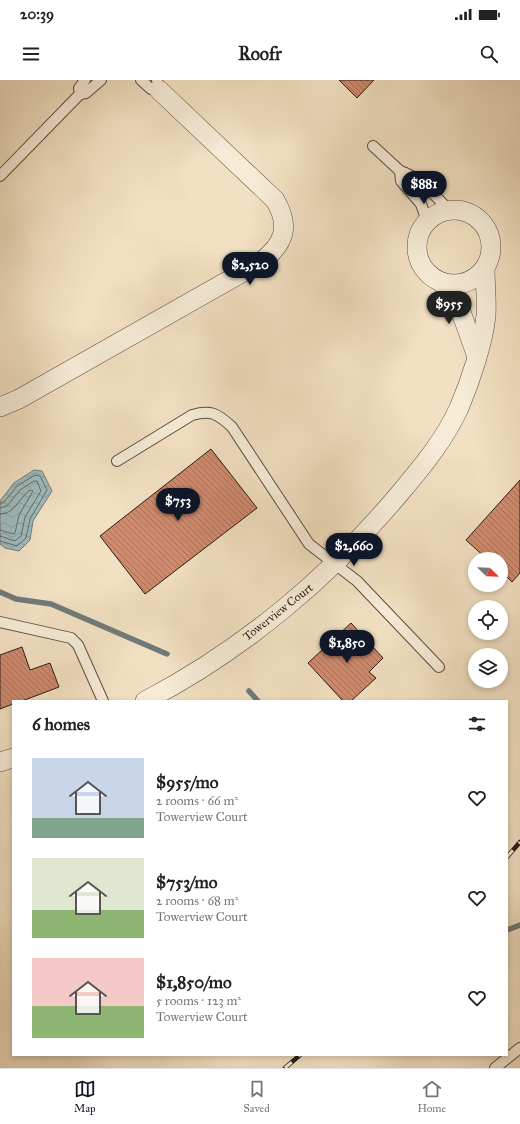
<!DOCTYPE html>
<html lang="en">
<head>
<meta charset="utf-8">
<style>
  body { margin:0; font-family:"IM FELL Great Primer",serif; background:#f6f6f6; color:#222; height:100vh; display:flex; flex-direction:column; font-size:15px; white-space:nowrap }
  * { box-sizing:border-box; margin:0 }
  p { font-size:13px; color:#767676 }
  .icon { flex:none; width:22px; height:22px; fill:none; stroke:currentColor; stroke-width:2; stroke-linecap:round; stroke-linejoin:round }
  .map { position:relative; flex:1; overflow:hidden }
  .panel { position:absolute; left:12px; top:620px; width:496px; height:356px; display:flex; flex-direction:column; background:#fff; border-radius:0px; box-shadow:0 2px 6px #0003 }
  .panel>* { flex:none }
  .needle { width:26px; rotate:113deg }
  .fabs { position:absolute; left:468px; top:472px; display:grid; gap:8px }
  .fabs a { display:grid; place-items:center; width:40px; height:40px; border-radius:50%; background:#fff; box-shadow:0 2px 6px #0003; font-size:20px }
  .price { position:absolute; translate:-50% -34px; padding:0 9px; border-radius:14px; background:#111827; color:#fff; font-size:13px; line-height:26px; filter:drop-shadow(0 1px 2px #0008) }
  .price::after { content:''; position:absolute; left:50%; top:24px; width:12px; height:9px; margin-left:-6px; background:inherit; clip-path:polygon(0 0,100% 0,50% 100%) }
  .price.on { background:#222; color:#fff }
  ul { padding:0; list-style:none }
  li { display:flex; align-items:center; gap:12px; height:100px; padding:0 20px }
  li span { display:grid; place-items:center; flex:none; width:112px; height:80px; border-radius:0px; color:#555 }
  li>.icon { margin-inline-start:auto }
  span .icon { width:48px; height:48px; fill:#fffc; stroke-width:1 }
  li b { font-size:17px }
  h2 { display:flex; justify-content:space-between; align-items:center; height:48px; padding:0 20px; font-size:17px }
  .status { display:flex; justify-content:space-between; align-items:center; height:28px; padding:0 20px; background:#fff; direction:ltr }
  .status svg { height:11px; fill:currentColor }
  header { display:flex; justify-content:space-between; align-items:center; height:52px; padding:0 20px; background:#fff; font-size:18px; font-weight:700 }
  .menu { display:flex; justify-content:space-around; align-items:center; height:56px; border-top:1px solid #e0e0e0; background:#fff; font-size:11px; color:#767676 }
  .menu a { display:grid; justify-items:center; gap:2px }
  .menu .on { color:#111827 }
  .map>svg:first-child { display:block }
  .water { fill:url(#water-waves); stroke:#6f7b79 }
  .lines { fill:none; stroke-linecap:round; stroke-linejoin:round }
  .shore { stroke:#646c68; stroke-width:1 }
  .stream { stroke:#6f7b79; stroke-width:5.5 }
  .building { fill:url(#building-back-hatch); stroke:#291c13 }
  .service-casing { stroke:#5b4d3f; stroke-width:12 }
  .minor-casing { stroke:#5b4d3f; stroke-width:20 }
  .service { stroke:#f6ebd7; stroke-width:10 }
  .minor { stroke:#f6ebd7; stroke-width:19 }
  .rail-casing { stroke:#291c13; stroke-width:4.5 }
  .rail { stroke:#f6ebd7; stroke-width:3; stroke-dasharray:9; stroke-linecap:butt }
  .labels { text-anchor:middle; stroke-width:3; stroke-linejoin:round; paint-order:stroke }
  .street-label { font-size:12px; fill:#291c13; stroke:#f6ebd7 }
</style>
</head>
<body>
<div class="status"><b>20:39</b><svg viewBox="0 0 49 12"><path d="M0 12V9h3v3zM5 12V6h3v6zM10 12V3h3v9zM15 12V0h3v12zM26 1h20v11H26zM47 4h2v5h-2z"/></svg></div>
<header><svg class="icon" aria-label="menu" viewBox="0 0 24 24"><path d="M4 6h16M4 12h16M4 18h16"/></svg>Roofr<svg class="icon" aria-label="search" viewBox="0 0 24 24"><circle cx="10" cy="10" r="6"/><path d="M15 15l6 6"/></svg></header>
<div class="map">
<svg width="520" height="988" viewBox="0 0 520 988">
  <defs>
    <pattern id="water-waves" width="16" height="10" patternUnits="userSpaceOnUse"><rect width="16" height="10" fill="#9ebbbd"/><path d="M0 5q4-4 8 0t8 0" fill="none" stroke="#88a0a2"/></pattern>
    <pattern id="building-back-hatch" width="6" height="6" patternUnits="userSpaceOnUse"><rect width="6" height="6" fill="#d18a6d"/><path d="M-1 5l2 2M0 0l6 6M5-1l2 2" fill="none" stroke="#aa7058"/></pattern>
  </defs>
  <rect width="100%" height="100%" fill="#f1e0c2"/>
  <filter id="stains"><feTurbulence type="fractalNoise" baseFrequency=".005" numOctaves="4"/><feColorMatrix values="0 0 0 0 .2 0 0 0 0 .09 0 0 0 0 .02 0 0 0 .5 -.17"/></filter>
  <radialGradient id="worn" r=".72"><stop offset=".6" stop-color="#630" stop-opacity="0"/><stop offset="1" stop-color="#630" stop-opacity=".3"/></radialGradient>
  <!-- water -->
  <path class="water" d="M34,390L42,391L52,411L33,441L30,460L19,471L5,468L0,464V421L14,403Z"/>
  <g class="lines">
    <!-- shore -->
    <g class="shore">
      <path d="M0,423L4,422L17,406L35,395L40,396L47,410L30,439L26,458L17,466L0,461"/>
      <path d="M0,428L7,426L20,410L34,401H37L41,411L25,437L21,456L15,461L0,456"/>
      <path d="M0,434C15,434 19,418 30,410L33,411L19,435L15,453L13,454L0,450"/>
    </g>
    <!-- stream -->
    <g class="stream">
      <path d="M0,512L16,519L51,524L167,574"/>
      <path d="M249,611L258,621"/>
      <path d="M507,850L520,845"/>
    </g>
  </g>
  <!-- building -->
  <g class="building">
    <path d="M339,0H374L357,18Z"/>
    <path d="M211,369L257,428L145,514L100,456Z"/>
    <path d="M520,400V493L512,502L501,491V479H487L466,460Z"/>
    <path d="M351,543L383,578L369,592L376,598L351,621H343L308,583Z"/>
    <path d="M22,567L30,590L50,583L59,607L22,621H13V624L0,629V575Z"/>
  </g>
  <g class="lines">
    <defs>
      <g id="service">
        <path d="M85,0L79,8L80,14L86,13L101,0"/>
        <path d="M141,0L151,9L159,10L157,0"/>
        <path d="M373,66L400,91"/>
        <path d="M0,96L80,14"/>
        <path d="M427,141L421,124L401,101L400,91C419,96 435,116 449,130"/>
        <path d="M117,381L192,335C211,330 217,333 232,347L309,464L357,501L439,587"/>
        <path d="M0,542L71,558L78,565L103,621"/>
        <path d="M495,988L520,968"/>
      </g>
      <g id="minor">
        <circle cx="454" cy="167" r="37"/>
        <path d="M442,202L460,229L477,277"/>
        <path d="M0,327L19,319L261,182C284,164 291,147 275,120L159,10"/>
        <path d="M145,621C243,570 330,497 400,413C422,387 445,359 459,328C470,302 483,264 486,236C487,220 485,204 485,188"/>
        <path d="M0,682L13,678"/>
      </g>
    </defs>
    <!-- service casing -->
    <use href="#service" class="service-casing"/>
    <!-- minor casing -->
    <use href="#minor" class="minor-casing"/>
    <!-- service -->
    <use href="#service" class="service"/>
    <!-- minor -->
    <use href="#minor" class="minor"/>
    <defs>
      <g id="rail">
        <path d="M507,777L520,762"/>
        <path d="M285,988L300,975"/>
      </g>
    </defs>
    <!-- rail casing -->
    <use href="#rail" class="rail-casing"/>
    <!-- rail -->
    <use href="#rail" class="rail"/>
  </g>
  <g class="labels">
    <!-- street labels -->
    <g class="street-label">
      <text transform="translate(278 532) rotate(-38)" y="4">Towerview Court</text>
    </g>
  </g>
  <rect width="100%" height="100%" filter="url(#stains)"/>
  <rect width="100%" height="100%" fill="url(#worn)"/>
</svg>
<div class="fabs">
<a><svg class="needle" viewBox="-14 -14 28 28"><path d="M0-13l5 13h-10z" fill="#e53935"/><path d="M0 13l5-13h-10z" fill="#767676"/></svg></a>
<a><svg class="icon" aria-label="locate" viewBox="0 0 24 24"><circle cx="12" cy="12" r="6"/><path d="M12 2v4M12 18v4M2 12h4M18 12h4"/></svg></a>
<a><svg class="icon" aria-label="layers" viewBox="0 0 24 24"><path d="M12 4l9 5-9 5-9-5zM3 14l9 5 9-5"/></svg></a>
</div>
<b class="price" style="left:424px;top:125px">$881</b>
<b class="price" style="left:250px;top:206px">$2,520</b>
<b class="price on" style="left:449px;top:245px">$955</b>
<b class="price" style="left:178px;top:442px">$753</b>
<b class="price" style="left:354px;top:487px">$2,660</b>
<b class="price" style="left:347px;top:584px">$1,850</b>
<section class="panel">
<h2>6 homes<svg class="icon" aria-label="filters" viewBox="0 0 24 24"><path d="M4 7h16M4 17h16"/><circle cx="9" cy="7" r="2"/><circle cx="15" cy="17" r="2"/></svg></h2>
<ul>
<li><span style="background:linear-gradient(#c9d6e8 75%,#7fa58c 0)"><svg class="icon" aria-label="home" viewBox="0 0 24 24"><path d="M3 11l9-7 9 7M6 9v11h12V9"/></svg></span><div><b>$955/mo</b><p>2 rooms · 66 m²</p><p>Towerview Court</p></div><svg class="icon" aria-label="heart" viewBox="0 0 24 24"><path d="M12 20l-8-8c-3-5 5-10 8-4 3-6 11-1 8 4z"/></svg></li>
<li><span style="background:linear-gradient(#dfe7d0 65%,#8fb573 0)"><svg class="icon" aria-label="home" viewBox="0 0 24 24"><path d="M3 11l9-7 9 7M6 9v11h12V9"/></svg></span><div><b>$753/mo</b><p>2 rooms · 68 m²</p><p>Towerview Court</p></div><svg class="icon" aria-label="heart" viewBox="0 0 24 24"><path d="M12 20l-8-8c-3-5 5-10 8-4 3-6 11-1 8 4z"/></svg></li>
<li><span style="background:linear-gradient(#f6c9c9 60%,#8fb573 0)"><svg class="icon" aria-label="home" viewBox="0 0 24 24"><path d="M3 11l9-7 9 7M6 9v11h12V9"/></svg></span><div><b>$1,850/mo</b><p>5 rooms · 123 m²</p><p>Towerview Court</p></div><svg class="icon" aria-label="heart" viewBox="0 0 24 24"><path d="M12 20l-8-8c-3-5 5-10 8-4 3-6 11-1 8 4z"/></svg></li>
</ul>
</section>
</div>
<nav class="menu">
<a class="on"><svg class="icon" aria-label="map" viewBox="0 0 24 24"><path d="M3 6l6-2 6 2 6-2v14l-6 2-6-2-6 2zM9 4v14M15 6v14"/></svg>Map</a>
<a><svg class="icon" aria-label="saved" viewBox="0 0 24 24"><path d="M7 4h10v16l-5-4-5 4z"/></svg>Saved</a>
<a><svg class="icon" aria-label="home" viewBox="0 0 24 24"><path d="M3 11l9-7 9 7M6 9v11h12V9"/></svg>Home</a>
</nav>
</body>
</html>
